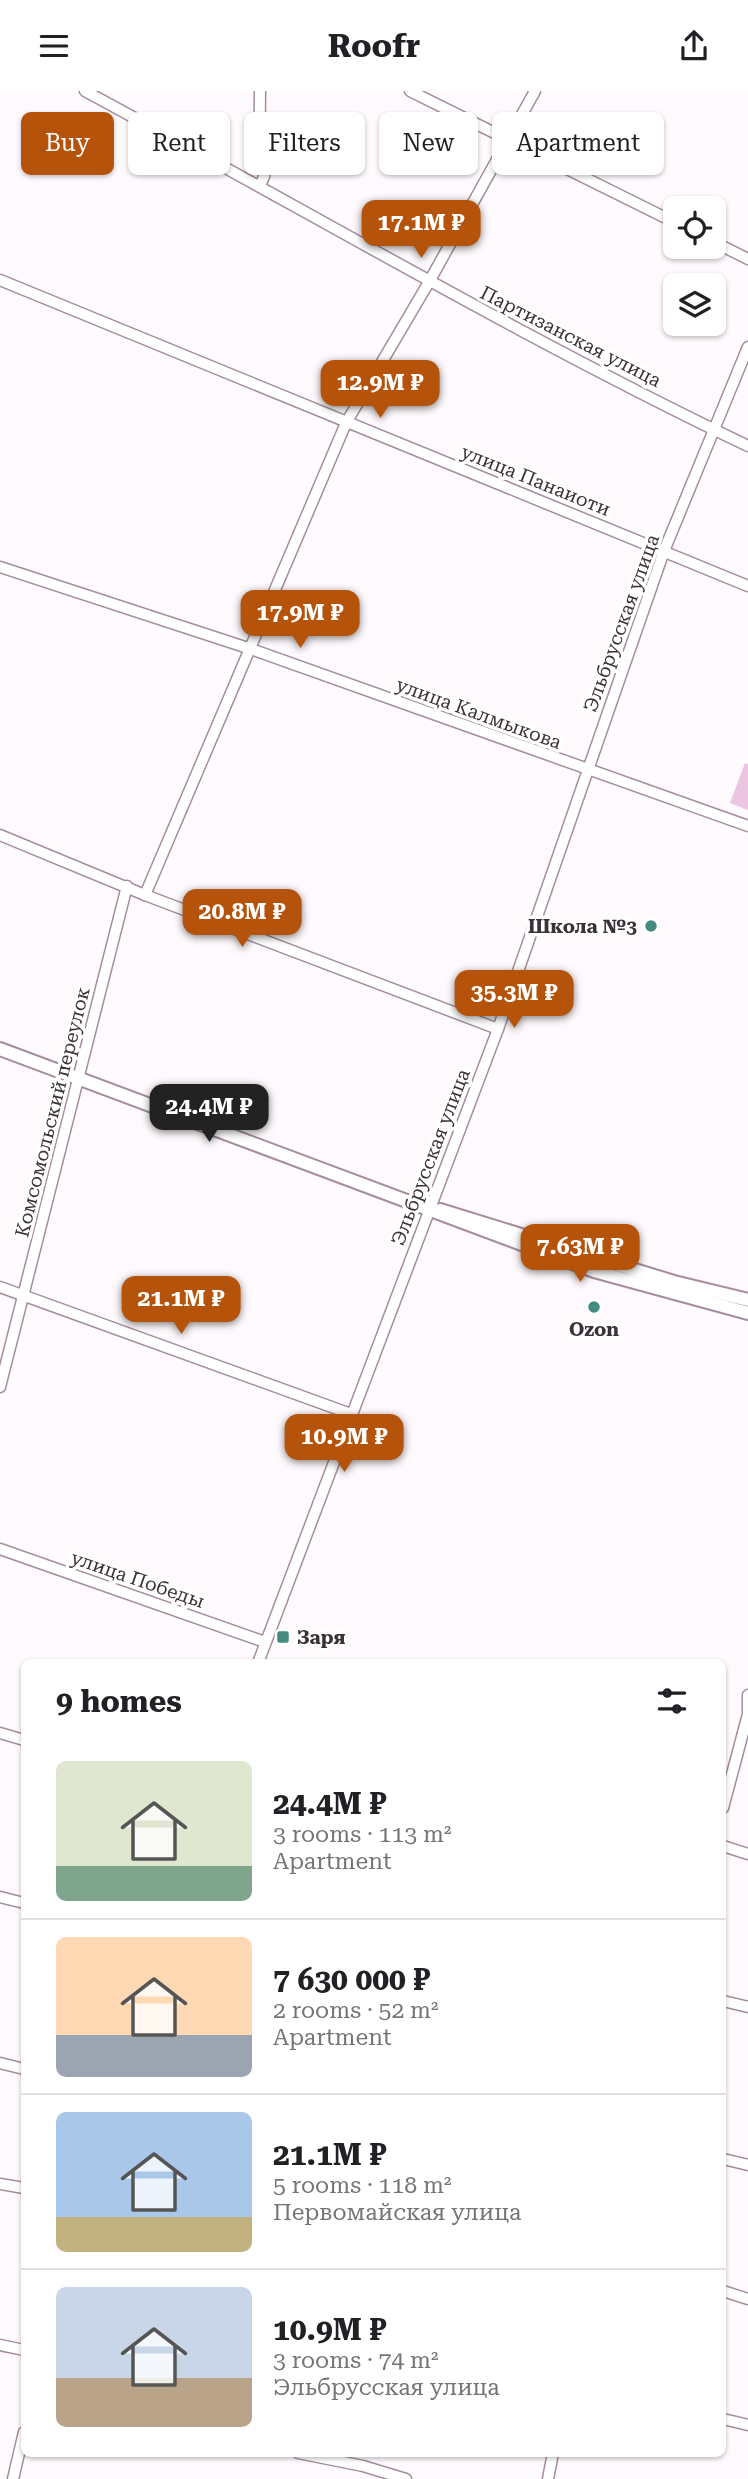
<!DOCTYPE html>
<html lang="en">
<head>
<meta charset="utf-8">
<style>
  body { margin:0; font-family:"Roboto Serif",serif; background:#f2f2f2; color:#202124; height:100vh; display:flex; flex-direction:column; font-size:26px; white-space:nowrap }
  * { box-sizing:border-box; margin:0 }
  p { font-size:23px; color:#757577 }
  .icon { flex:none; width:38px; height:38px; fill:none; stroke:currentColor; stroke-width:2; stroke-linecap:round; stroke-linejoin:round }
  .map { position:relative; flex:1; overflow:hidden }
  .drawer { position:absolute; left:21px; top:1568px; width:705px; height:798px; display:flex; flex-direction:column; background:#fff; border-radius:10px; box-shadow:0 2px 5px #0004 }
  .drawer>* { flex:none }
  .hud { position:absolute; left:21px; top:21px; width:707px; height:63px; display:flex; gap:14px }
  .fabs { position:absolute; left:663px; top:105px; display:grid; gap:14px }
  .fabs a { display:grid; place-items:center; width:63px; height:63px; border-radius:10px; background:#fff; box-shadow:0 2px 5px #0004; font-size:35px }
  .price { position:absolute; translate:-50% -60px; padding:0 16px; border-radius:14px; background:#b45309; color:#fff; font-size:23px; line-height:46px; filter:drop-shadow(0 2px 4px #0008) }
  .price::after { content:''; position:absolute; left:50%; top:42px; width:21px; height:16px; margin-left:-10px; background:inherit; clip-path:polygon(0 0,100% 0,50% 100%) }
  .price.selected { background:#222; color:#fff }
  ul { padding:0; list-style:none }
  li { display:flex; align-items:center; gap:21px; height:175px; padding:0 35px }
  li+li { border-top:2px solid #e0e0e0 }
  li span { display:grid; place-items:center; flex:none; width:196px; height:140px; border-radius:10px; color:#555 }
  li>.icon { margin-inline-start:auto }
  span .icon { width:84px; height:84px; fill:#fffc; stroke-width:1 }
  li b { font-size:30px }
  h2 { display:flex; justify-content:space-between; align-items:center; height:84px; padding:0 35px; font-size:30px }
  .tag { padding:0 24px; border-radius:10px; background:#fff; box-shadow:0 2px 5px #0004; font-size:24px; line-height:63px }
  .tag.selected { background:#b45309; color:#fff }
  header { display:flex; justify-content:space-between; align-items:center; height:91px; padding:0 35px; background:#fff; font-size:32px; font-weight:700 }
  .map>svg:first-child { display:block }
  .green { fill:#ecc5e3 }
  .lines { fill:none; stroke-linecap:round; stroke-linejoin:round }
  .minor-casing { stroke:#a48d9e; stroke-width:13 }
  .tertiary-casing { stroke:#a48d9e; stroke-width:16 }
  .minor { stroke:#fff; stroke-width:10 }
  .tertiary { stroke:#fff; stroke-width:12 }
  .poi-dot { fill:#448a81; stroke:#fff; stroke-width:2.5 }
  .labels { text-anchor:middle; stroke-width:7; stroke-linejoin:round; paint-order:stroke }
  .street-label { font-size:19px; fill:#3b3239; stroke:#fff }
  .poi-label { font-size:19px; font-weight:bold; fill:#3b3239; stroke:#fff; text-anchor:end }
</style>
</head>
<body>
<header><svg class="icon" aria-label="menu" viewBox="0 0 24 24"><path d="M4 6h16M4 12h16M4 18h16"/></svg>Roofr<svg class="icon" aria-label="share" viewBox="0 0 24 24"><path d="M12 15V3M7 8l5-5 5 5M5 13v7h14v-7"/></svg></header>
<div class="map">
<svg width="748" height="2388" viewBox="0 0 748 2388">
  <rect width="100%" height="100%" fill="#fffafd"/>
  <!-- green -->
  <path class="green" d="M745,672L748,673V719L730,712Z"/>
  <g class="lines">
    <defs>
      <g id="minor">
        <path d="M85,0C306,119 522,247 748,355"/>
        <path d="M260,0C260,13 259,27 261,40C263,61 272,74 260,94"/>
        <path d="M410,0L676,132"/>
        <path d="M714,151L748,168"/>
        <path d="M0,189L748,495"/>
        <path d="M0,476L251,558L748,735"/>
        <path d="M0,744L145,804L498,938"/>
        <path d="M145,804L346,332L429,191L535,0"/>
        <path d="M0,1196L351,1323"/>
        <path d="M0,1296L127,795"/>
        <path d="M0,1458L265,1551"/>
        <path d="M258,1572L498,938L664,460L748,256"/>
        <path d="M0,1642L24,1649"/>
        <path d="M723,1717L748,1623V1604"/>
        <path d="M723,1755L748,1763"/>
        <path d="M0,1806L24,1812"/>
        <path d="M723,1910L748,1916"/>
        <path d="M0,1972L24,1978"/>
        <path d="M723,2068L748,2074"/>
        <path d="M0,2093L24,2097"/>
        <path d="M723,2200L748,2208"/>
        <path d="M0,2254L24,2259"/>
        <path d="M723,2328L748,2334"/>
        <path d="M298,2362L363,2375L406,2388"/>
        <path d="M13,2388L24,2341"/>
        <path d="M548,2388L553,2362"/>
      </g>
      <g id="tertiary">
        <path d="M0,958L594,1180L748,1222"/>
        <path d="M440,1119L674,1191L748,1209"/>
      </g>
    </defs>
    <!-- minor casing -->
    <use href="#minor" class="minor-casing"/>
    <!-- tertiary casing -->
    <use href="#tertiary" class="tertiary-casing"/>
    <!-- minor -->
    <use href="#minor" class="minor"/>
    <!-- tertiary -->
    <use href="#tertiary" class="tertiary"/>
  </g>
  <!-- markers -->
  <g class="poi-dot">
    <circle cx="651" cy="835" r="7"/>
    <circle cx="594" cy="1216" r="7"/>
    <rect x="276" y="1539" width="14" height="14" rx="3.5"/>
  </g>
  <g class="labels">
    <!-- street labels -->
    <g class="street-label">
      <text transform="translate(571 245) rotate(27)" y="7">Партизанская улица</text>
      <text transform="translate(536 389) rotate(22)" y="7">улица Панаиоти</text>
      <text transform="translate(621 532) rotate(-70)" y="7">Эльбрусская улица</text>
      <text transform="translate(479 622) rotate(20)" y="7">улица Калмыкова</text>
      <text transform="translate(52 1021) rotate(-76)" y="7">Комсомольский переулок</text>
      <text transform="translate(430 1066) rotate(-69)" y="7">Эльбрусская улица</text>
      <text transform="translate(138 1488) rotate(19)" y="7">улица Победы</text>
    </g>
    <!-- poi labels -->
    <g class="poi-label">
      <text x="637" y="842">Школа №3</text>
      <text x="594" y="1245" text-anchor="middle">Ozon</text>
      <text x="297" y="1553" text-anchor="start">Заря</text>
    </g>
  </g>
</svg>
<div class="fabs">
<a><svg class="icon" aria-label="locate" viewBox="0 0 24 24"><circle cx="12" cy="12" r="6"/><path d="M12 2v4M12 18v4M2 12h4M18 12h4"/></svg></a>
<a><svg class="icon" aria-label="layers" viewBox="0 0 24 24"><path d="M12 4l9 5-9 5-9-5zM3 14l9 5 9-5"/></svg></a>
</div>
<b class="price" style="left:421px;top:169px">17.1M ₽</b>
<b class="price" style="left:380px;top:329px">12.9M ₽</b>
<b class="price" style="left:300px;top:559px">17.9M ₽</b>
<b class="price" style="left:242px;top:858px">20.8M ₽</b>
<b class="price" style="left:514px;top:939px">35.3M ₽</b>
<b class="price selected" style="left:209px;top:1053px">24.4M ₽</b>
<b class="price" style="left:580px;top:1193px">7.63M ₽</b>
<b class="price" style="left:181px;top:1245px">21.1M ₽</b>
<b class="price" style="left:344px;top:1383px">10.9M ₽</b>
<div class="hud">
<a class="tag selected">Buy</a>
<a class="tag">Rent</a>
<a class="tag">Filters</a>
<a class="tag">New</a>
<a class="tag">Apartment</a>
</div>
<section class="drawer">
<h2>9 homes<svg class="icon" aria-label="filters" viewBox="0 0 24 24"><path d="M4 7h16M4 17h16"/><circle cx="9" cy="7" r="2"/><circle cx="15" cy="17" r="2"/></svg></h2>
<ul>
<li><span style="background:linear-gradient(#dfe7d0 75%,#7fa58c 0)"><svg class="icon" aria-label="home" viewBox="0 0 24 24"><path d="M3 11l9-7 9 7M6 9v11h12V9"/></svg></span><div><b>24.4M ₽</b><p>3 rooms · 113 m²</p><p>Apartment</p></div></li>
<li><span style="background:linear-gradient(#ffd9b3 70%,#9aa5b1 0)"><svg class="icon" aria-label="home" viewBox="0 0 24 24"><path d="M3 11l9-7 9 7M6 9v11h12V9"/></svg></span><div><b>7 630 000 ₽</b><p>2 rooms · 52 m²</p><p>Apartment</p></div></li>
<li><span style="background:linear-gradient(#a9c7e8 75%,#c2b280 0)"><svg class="icon" aria-label="home" viewBox="0 0 24 24"><path d="M3 11l9-7 9 7M6 9v11h12V9"/></svg></span><div><b>21.1M ₽</b><p>5 rooms · 118 m²</p><p>Первомайская улица</p></div></li>
<li><span style="background:linear-gradient(#c9d6e8 65%,#b9a48a 0)"><svg class="icon" aria-label="home" viewBox="0 0 24 24"><path d="M3 11l9-7 9 7M6 9v11h12V9"/></svg></span><div><b>10.9M ₽</b><p>3 rooms · 74 m²</p><p>Эльбрусская улица</p></div></li>
</ul>
</section>
</div>
</body>
</html>
